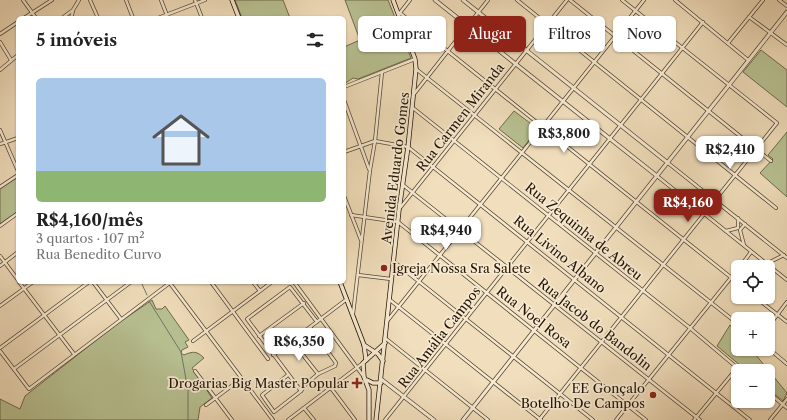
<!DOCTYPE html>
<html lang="pt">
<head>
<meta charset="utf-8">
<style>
  body { margin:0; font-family:"Libre Caslon Text",serif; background:#f2f2f2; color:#222; height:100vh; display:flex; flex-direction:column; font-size:15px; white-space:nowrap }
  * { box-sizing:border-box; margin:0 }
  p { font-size:13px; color:#767676 }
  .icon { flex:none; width:22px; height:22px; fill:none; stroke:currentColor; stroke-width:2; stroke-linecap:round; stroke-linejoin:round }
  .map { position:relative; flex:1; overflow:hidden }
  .side { position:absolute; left:16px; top:16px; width:330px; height:268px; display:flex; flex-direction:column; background:#fff; border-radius:6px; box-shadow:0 1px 3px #0004 }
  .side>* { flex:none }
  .guide { position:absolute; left:358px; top:16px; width:369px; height:36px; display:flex; gap:8px }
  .tools { position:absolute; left:731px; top:260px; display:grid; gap:8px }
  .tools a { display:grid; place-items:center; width:44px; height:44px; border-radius:6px; background:#fff; box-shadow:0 1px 3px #0004; font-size:20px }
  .price { position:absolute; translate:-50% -34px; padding:0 9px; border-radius:8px; background:#fff; color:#222; font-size:13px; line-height:26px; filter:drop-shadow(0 1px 2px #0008) }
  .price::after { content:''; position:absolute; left:50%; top:24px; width:12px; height:9px; margin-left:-6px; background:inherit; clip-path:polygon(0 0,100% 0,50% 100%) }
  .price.on { background:#8f2418; color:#fff }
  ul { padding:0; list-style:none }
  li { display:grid; align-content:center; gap:8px; height:212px; padding:0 20px }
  li span { display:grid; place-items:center; height:124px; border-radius:6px; color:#555 }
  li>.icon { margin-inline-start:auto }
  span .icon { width:72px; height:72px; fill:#fffc; stroke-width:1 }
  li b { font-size:17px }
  h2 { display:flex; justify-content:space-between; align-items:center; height:48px; padding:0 20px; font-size:17px }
  .chip { padding:0 14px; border-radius:6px; background:#fff; box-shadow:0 1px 3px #0004; font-size:14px; line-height:36px }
  .chip.on { background:#8f2418; color:#fff }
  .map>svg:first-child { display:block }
  .green { fill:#b8c192; stroke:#6e6a4a }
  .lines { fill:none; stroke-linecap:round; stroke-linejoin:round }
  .stream { stroke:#6b7869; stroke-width:1 }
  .minor-casing { stroke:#574630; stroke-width:4 }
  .tertiary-casing { stroke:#574630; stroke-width:4.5 }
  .secondary-casing { stroke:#241301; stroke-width:5 }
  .minor { stroke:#f6ead3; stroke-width:2.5 }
  .tertiary { stroke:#f6ead3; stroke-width:3 }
  .secondary { stroke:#f6ead3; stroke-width:3.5 }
  .poi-dot { fill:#8f2418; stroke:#f6ead3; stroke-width:1.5 }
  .labels { text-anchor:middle; stroke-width:3.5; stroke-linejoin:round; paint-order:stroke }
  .street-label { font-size:13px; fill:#241301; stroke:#f6ead3 }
  .poi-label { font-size:13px; fill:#241301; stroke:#f6ead3; text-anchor:end }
</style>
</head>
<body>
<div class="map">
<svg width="787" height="420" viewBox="0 0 787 420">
  <rect width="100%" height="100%" fill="#f1debc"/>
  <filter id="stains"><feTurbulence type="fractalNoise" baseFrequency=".005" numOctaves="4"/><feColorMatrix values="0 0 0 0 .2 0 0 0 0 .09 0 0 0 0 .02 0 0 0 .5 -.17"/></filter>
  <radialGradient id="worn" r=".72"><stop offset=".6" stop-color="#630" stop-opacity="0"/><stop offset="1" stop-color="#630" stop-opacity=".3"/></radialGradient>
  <!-- green -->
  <g class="green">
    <path d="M235,0H283L290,18H242Z"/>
    <path d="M345,0H388L411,58L358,79L353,78L344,84V47L360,40Z"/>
    <path d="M401,17L413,28L407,34Z"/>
    <path d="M761,50L787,70V107L743,72Z"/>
    <path d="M514,111L538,129L523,148L499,129Z"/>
    <path d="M787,132V197L760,173L773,159L768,155Z"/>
    <path d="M18,177V211L0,224V188Z"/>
    <path d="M152,300L156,309H162L165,306L189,340L185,342L188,347L182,350L181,353L184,355C193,351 197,351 204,358L192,368L212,398L200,407L198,420H0V399L20,409L25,396L117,324Z"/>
    <path d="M730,325L738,334V349H751L787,393L783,401L768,389V371H747L717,346Z"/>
  </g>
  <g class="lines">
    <!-- stream -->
    <g class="stream">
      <path d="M141,282L147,295"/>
      <path d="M149,301L181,352L188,390V420"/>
    </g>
    <defs>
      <g id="minor">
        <path d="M23,0L36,18"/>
        <path d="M90,0L98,18"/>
        <path d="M126,0L133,18"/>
        <path d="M161,0L168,18"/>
        <path d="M195,0L202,18"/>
        <path d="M517,0L776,208"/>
        <path d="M570,0L771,161"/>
        <path d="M622,0L777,123L715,200"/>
        <path d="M675,0L748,60"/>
        <path d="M779,0L787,6"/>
        <path d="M400,13L738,283"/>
        <path d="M399,14L410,0"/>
        <path d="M749,17L787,45"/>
        <path d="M24,18L52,0"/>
        <path d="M62,18L73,10L79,0"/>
        <path d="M71,18L73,11"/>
        <path d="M158,18L205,0"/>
        <path d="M0,34L18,22"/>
        <path d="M0,42L11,60"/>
        <path d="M728,43L763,0"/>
        <path d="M416,69L738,324"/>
        <path d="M0,70L18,55"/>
        <path d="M344,87L415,59"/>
        <path d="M414,94L488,0"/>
        <path d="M344,100L369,169"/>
        <path d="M413,108L690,328L741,371"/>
        <path d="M0,130L18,171"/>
        <path d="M0,144L18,138"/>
        <path d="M344,152L375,141L408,147L750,420"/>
        <path d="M668,163L787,258"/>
        <path d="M657,176L787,280"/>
        <path d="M403,185L700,420"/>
        <path d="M0,187L18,175"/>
        <path d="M344,196L361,240"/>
        <path d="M400,208L567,0"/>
        <path d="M351,215L398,222L646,420"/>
        <path d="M0,226L18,213"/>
        <path d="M726,231L738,228V218"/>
        <path d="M744,245L740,230L745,224"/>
        <path d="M0,256L18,280"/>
        <path d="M393,261L593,420"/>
        <path d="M766,264L784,255"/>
        <path d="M0,266L18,252"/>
        <path d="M740,267L751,252"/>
        <path d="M358,275L391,279"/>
        <path d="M19,282L74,354"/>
        <path d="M93,282L121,319"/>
        <path d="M169,282L273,420"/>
        <path d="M211,282L268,359"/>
        <path d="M253,282L260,291"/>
        <path d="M294,282L364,377"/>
        <path d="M755,297L787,322"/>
        <path d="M390,300L541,420"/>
        <path d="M0,306L33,282"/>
        <path d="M353,314L370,170L375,141L382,72"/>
        <path d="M388,320L644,0"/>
        <path d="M768,327L787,302"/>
        <path d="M259,336L304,303"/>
        <path d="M385,338L488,420"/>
        <path d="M193,341L272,282"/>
        <path d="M292,341L318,374"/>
        <path d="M0,348L89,282"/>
        <path d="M768,348L787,364"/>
        <path d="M0,351L29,389L171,282"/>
        <path d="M273,355L347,299"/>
        <path d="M14,369L131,282"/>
        <path d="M195,371L232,420"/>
        <path d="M288,375L262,395L274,412L301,391L306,384L318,374L335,366L336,363L310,327"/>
        <path d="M331,388L355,420"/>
        <path d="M301,391L247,319L290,287L317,322"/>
        <path d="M768,392L787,408"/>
        <path d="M206,405L241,379"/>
        <path d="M304,408L314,420"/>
        <path d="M288,420L363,363"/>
        <path d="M385,420L703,22"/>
        <path d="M539,420L704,214"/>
        <path d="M616,420L738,269"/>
        <path d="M694,420L737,368"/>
        <path d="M770,420L787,399"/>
      </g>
      <g id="tertiary">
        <path d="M435,0L657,176"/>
        <path d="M463,0L668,163"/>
        <path d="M381,379L434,420"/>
        <path d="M463,420L787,12"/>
      </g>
      <g id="secondary">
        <path d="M232,0L239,18"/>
        <path d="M340,282L364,345L366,360"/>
        <path d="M364,345L378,354L383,361"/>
        <path d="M367,380L373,383H381"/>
        <path d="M369,420V390L364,377L363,363L385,343"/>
        <path d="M376,420L399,210L408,147L416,69L415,59L393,0"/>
      </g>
    </defs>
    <!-- minor casing -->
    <use href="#minor" class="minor-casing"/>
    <!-- tertiary casing -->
    <use href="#tertiary" class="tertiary-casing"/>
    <!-- secondary casing -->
    <use href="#secondary" class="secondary-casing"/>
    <!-- minor -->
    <use href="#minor" class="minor"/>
    <!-- tertiary -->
    <use href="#tertiary" class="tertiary"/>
    <!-- secondary -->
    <use href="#secondary" class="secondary"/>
  </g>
  <!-- markers -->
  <g class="poi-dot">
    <circle cx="384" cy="268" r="4"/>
    <path d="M355 377h4v4h4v4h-4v4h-4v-4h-4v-4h4z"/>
    <circle cx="653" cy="395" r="4"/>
  </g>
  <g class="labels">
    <!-- street labels -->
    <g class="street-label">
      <text transform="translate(460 117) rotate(-52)" y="5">Rua Carmen Miranda</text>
      <text transform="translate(395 168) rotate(-83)" y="5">Avenida Eduardo Gomes</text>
      <text transform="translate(584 231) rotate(39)" y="5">Rua Zequinha de Abreu</text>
      <text transform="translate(560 254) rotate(39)" y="5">Rua Livino Albano</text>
      <text transform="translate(534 317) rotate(38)" y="5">Rua Noel Rosa</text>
      <text transform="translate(595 324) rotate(38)" y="5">Rua Jacob do Bandolin</text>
      <text transform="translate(439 337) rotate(-52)" y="5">Rua Amália Campos</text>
    </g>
    <!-- poi labels -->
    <g class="poi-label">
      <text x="392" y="273" text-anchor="start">Igreja Nossa Sra Salete</text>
      <text x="349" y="388">Drogarias Big Master Popular</text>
      <text x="645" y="393">EE Gonçalo<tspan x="645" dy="15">Botelho De Campos</tspan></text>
    </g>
  </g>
  <rect width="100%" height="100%" filter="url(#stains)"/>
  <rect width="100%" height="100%" fill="url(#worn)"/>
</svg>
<div class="tools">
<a><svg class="icon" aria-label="locate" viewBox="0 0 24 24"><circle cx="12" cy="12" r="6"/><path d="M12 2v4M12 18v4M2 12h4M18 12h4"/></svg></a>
<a>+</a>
<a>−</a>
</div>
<b class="price" style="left:564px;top:154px">R$3,800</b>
<b class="price" style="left:730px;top:170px">R$2,410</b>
<b class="price on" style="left:688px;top:223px">R$4,160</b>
<b class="price" style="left:446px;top:251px">R$4,940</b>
<b class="price" style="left:299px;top:362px">R$6,350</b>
<div class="guide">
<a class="chip">Comprar</a>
<a class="chip on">Alugar</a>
<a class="chip">Filtros</a>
<a class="chip">Novo</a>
</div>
<section class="side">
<h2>5 imóveis<svg class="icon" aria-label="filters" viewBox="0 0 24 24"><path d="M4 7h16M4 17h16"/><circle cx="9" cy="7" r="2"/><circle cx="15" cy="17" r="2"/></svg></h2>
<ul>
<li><span style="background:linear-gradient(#a9c7e8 75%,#8fb573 0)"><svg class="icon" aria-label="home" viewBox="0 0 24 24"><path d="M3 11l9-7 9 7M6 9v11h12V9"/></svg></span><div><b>R$4,160/mês</b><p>3 quartos · 107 m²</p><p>Rua Benedito Curvo</p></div></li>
</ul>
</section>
</div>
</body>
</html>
